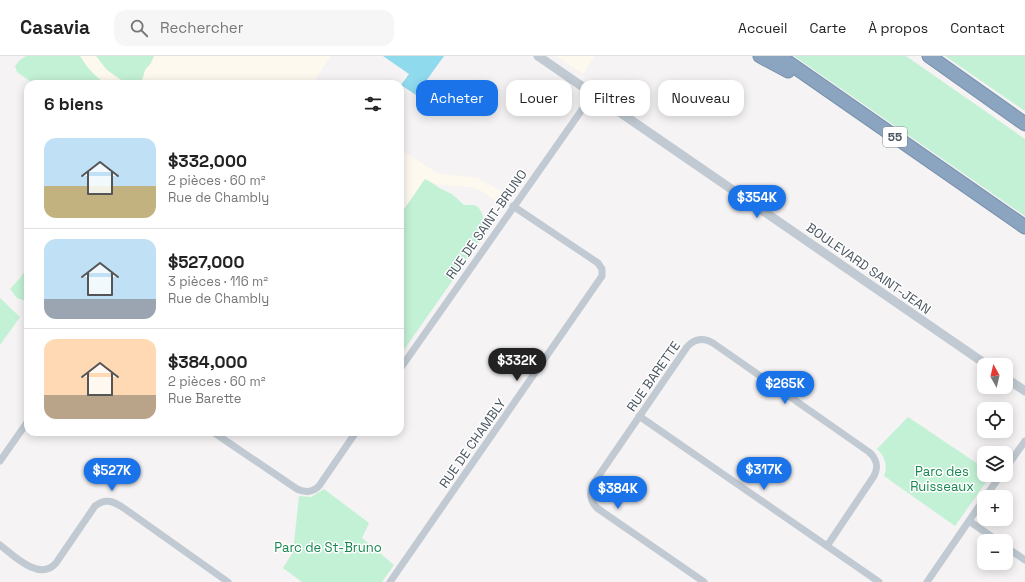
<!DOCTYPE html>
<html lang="fr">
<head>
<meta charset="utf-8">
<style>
  body { margin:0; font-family:"Space Grotesk",sans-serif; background:#f6f6f6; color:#222; height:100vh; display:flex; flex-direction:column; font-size:15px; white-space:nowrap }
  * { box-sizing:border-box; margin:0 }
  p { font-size:13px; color:#767676 }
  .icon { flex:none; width:22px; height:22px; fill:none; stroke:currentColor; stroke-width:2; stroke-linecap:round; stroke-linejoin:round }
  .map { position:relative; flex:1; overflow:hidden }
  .panel { position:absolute; left:24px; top:24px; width:380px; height:356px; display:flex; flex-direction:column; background:#fff; border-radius:12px; box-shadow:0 2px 10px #0003 }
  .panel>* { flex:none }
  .top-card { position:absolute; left:416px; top:24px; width:380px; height:36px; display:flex; gap:8px }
  .needle { width:26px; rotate:352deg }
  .controls { position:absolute; left:977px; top:302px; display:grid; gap:8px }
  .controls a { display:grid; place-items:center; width:36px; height:36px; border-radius:8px; background:#fff; box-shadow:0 2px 10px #0003; font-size:20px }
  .price { position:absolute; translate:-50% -34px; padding:0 9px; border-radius:14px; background:#1a73e8; color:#fff; font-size:13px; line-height:26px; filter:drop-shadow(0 1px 2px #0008) }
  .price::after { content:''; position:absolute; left:50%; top:24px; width:12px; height:9px; margin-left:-6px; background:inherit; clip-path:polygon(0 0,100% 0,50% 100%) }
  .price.active { background:#222; color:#fff }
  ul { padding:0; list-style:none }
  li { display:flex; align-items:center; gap:12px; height:100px; padding:0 20px }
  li+li { border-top:1px solid #e0e0e0 }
  li span { display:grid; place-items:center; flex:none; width:112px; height:80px; border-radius:12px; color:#555 }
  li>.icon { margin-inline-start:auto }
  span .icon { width:48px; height:48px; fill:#fffc; stroke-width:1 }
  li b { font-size:17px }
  h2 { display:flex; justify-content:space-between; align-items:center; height:48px; padding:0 20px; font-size:17px }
  .tag { padding:0 14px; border-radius:12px; background:#fff; box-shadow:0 2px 10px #0003; font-size:14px; line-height:36px }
  .tag.active { background:#1a73e8; color:#fff }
  header { display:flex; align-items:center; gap:24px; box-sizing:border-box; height:56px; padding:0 20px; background:#fff; border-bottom:1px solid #e0e0e0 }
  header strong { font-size:19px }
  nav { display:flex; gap:22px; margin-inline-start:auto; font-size:14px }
  .search { width:280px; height:36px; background:#f6f6f6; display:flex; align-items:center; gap:10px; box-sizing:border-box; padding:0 14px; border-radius:12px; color:#767676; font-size:15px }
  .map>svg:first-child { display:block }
  .commercial { fill:#fdf9ef }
  .green { fill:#c3f1d5 }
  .water { fill:#90daee }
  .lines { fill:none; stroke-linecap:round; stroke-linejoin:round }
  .motorway-casing { stroke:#7690ad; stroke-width:15 }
  .minor { stroke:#c1cad2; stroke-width:7 }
  .tertiary { stroke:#c1cad2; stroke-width:9 }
  .motorway { stroke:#8ba5c1; stroke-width:13 }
  .labels { text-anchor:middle; stroke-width:3; stroke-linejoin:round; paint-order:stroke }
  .shield { fill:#fff; stroke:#808990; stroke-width:1 }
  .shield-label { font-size:12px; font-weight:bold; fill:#4a5661 }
  .street-label { font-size:13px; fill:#4a5661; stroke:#fff }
  .park-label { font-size:13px; fill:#17864f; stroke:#fff }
</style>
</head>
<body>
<header>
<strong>Casavia</strong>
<div class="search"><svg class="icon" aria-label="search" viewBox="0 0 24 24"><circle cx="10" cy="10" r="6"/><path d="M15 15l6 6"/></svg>Rechercher</div>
<nav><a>Accueil</a><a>Carte</a><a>À propos</a><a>Contact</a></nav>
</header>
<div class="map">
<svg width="1025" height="526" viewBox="0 0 1025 526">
  <rect width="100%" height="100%" fill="#f5f3f3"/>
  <!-- commercial -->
  <g class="commercial">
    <path d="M80,0H96L107,14L127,28H106L93,18L85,9Z"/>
    <path d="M147,0H331L316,22L315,28H130Z"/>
    <path d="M556,0H595L583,18Z"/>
    <path d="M400,93L437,117L478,122L505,138L510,139L513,137L501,153L499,147L480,134L470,131L440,129L434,128L426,123L400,159Z"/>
  </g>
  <!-- green -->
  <g class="green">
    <path d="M26,0H80C87,12 95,20 106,28H34L17,16L15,10L20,4Z"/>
    <path d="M96,0H154L151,7L145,14L141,28H127L107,14Z"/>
    <path d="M794,0H906L1025,83V160Z"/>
    <path d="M945,0H1025V55Z"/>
    <path d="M425,123L434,128L439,132L452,138L464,149C467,149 471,149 474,149C483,151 485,168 487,175L401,298L400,297V159Z"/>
    <path d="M28,210V246L17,242L10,233L20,222Z"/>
    <path d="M0,242L20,261L0,289Z"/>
    <path d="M908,361L984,412V419H991L955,470L884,420C888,410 885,400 877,393Z"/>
    <path d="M324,433L369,467L362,482L394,509L382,526H302L283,512L293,496L299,440L311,441Z"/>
  </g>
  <!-- water -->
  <path class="water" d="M383,0H444L416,39L401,29L409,18Z"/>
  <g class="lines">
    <defs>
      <g id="motorway">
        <path d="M760,0L788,15"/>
        <path d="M779,0L1025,171"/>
        <path d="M929,0L1025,68"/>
      </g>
    </defs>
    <!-- motorway casing -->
    <use href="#motorway" class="motorway-casing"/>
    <!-- minor -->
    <g class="minor">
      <path d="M400,313L593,38"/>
      <path d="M639,360L879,526"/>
      <path d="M213,376L297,433C305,437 313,436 319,430L356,376"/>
      <path d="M0,405L28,365"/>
      <path d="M1006,412L1025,385"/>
      <path d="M985,441L1001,419"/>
      <path d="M969,465L998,485"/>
      <path d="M0,489C14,500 40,526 56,507L95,450C106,441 115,446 125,453L228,526"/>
      <path d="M1006,491L1025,504"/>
      <path d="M390,526L602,220V213L598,207L513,150"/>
      <path d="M704,526L597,452C590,445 589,437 593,428L687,291C694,283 703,281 713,287L869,396C876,402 879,411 874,420L827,490"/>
      <path d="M927,526L984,443"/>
    </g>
    <!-- tertiary -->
    <g class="tertiary">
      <path d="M538,0L987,309"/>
      <path d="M1006,322L1025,335"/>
    </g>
    <!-- motorway -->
    <use href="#motorway" class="motorway"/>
  </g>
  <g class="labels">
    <!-- shield labels -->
    <rect class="shield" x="883" y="71" width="24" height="20" rx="3"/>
    <g class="shield-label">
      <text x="895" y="85">55</text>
    </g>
    <!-- street labels -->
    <g class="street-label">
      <text transform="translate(486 168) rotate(-55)" y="5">RUE DE SAINT-BRUNO</text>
      <text transform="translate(869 212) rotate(35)" y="5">BOULEVARD SAINT-JEAN</text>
      <text transform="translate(653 320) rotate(-55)" y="5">RUE BARETTE</text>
      <text transform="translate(472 387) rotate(-55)" y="5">RUE DE CHAMBLY</text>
    </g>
    <!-- park labels -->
    <g class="park-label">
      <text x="942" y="420">Parc des<tspan x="942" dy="15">Ruisseaux</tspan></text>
      <text x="328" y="496">Parc de St-Bruno</text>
    </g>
  </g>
</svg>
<div class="controls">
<a><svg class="needle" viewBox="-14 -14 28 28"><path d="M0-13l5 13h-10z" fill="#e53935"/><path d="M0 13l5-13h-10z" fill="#767676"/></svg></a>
<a><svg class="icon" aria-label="locate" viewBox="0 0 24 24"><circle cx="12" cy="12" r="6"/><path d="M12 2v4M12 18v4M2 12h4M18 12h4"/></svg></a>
<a><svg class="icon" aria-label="layers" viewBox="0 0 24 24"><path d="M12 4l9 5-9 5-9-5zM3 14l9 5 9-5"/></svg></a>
<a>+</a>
<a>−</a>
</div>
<b class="price" style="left:757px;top:163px">$354K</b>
<b class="price active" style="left:517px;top:326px">$332K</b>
<b class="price" style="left:785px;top:349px">$265K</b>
<b class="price" style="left:764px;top:435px">$317K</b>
<b class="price" style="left:112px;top:436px">$527K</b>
<b class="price" style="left:618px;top:454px">$384K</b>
<div class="top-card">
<a class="tag active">Acheter</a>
<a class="tag">Louer</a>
<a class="tag">Filtres</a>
<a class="tag">Nouveau</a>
</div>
<section class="panel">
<h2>6 biens<svg class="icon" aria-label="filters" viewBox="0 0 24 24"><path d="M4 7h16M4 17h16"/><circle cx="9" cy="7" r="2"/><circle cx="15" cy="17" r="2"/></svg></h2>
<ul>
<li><span style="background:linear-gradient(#bfe0f5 60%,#c2b280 0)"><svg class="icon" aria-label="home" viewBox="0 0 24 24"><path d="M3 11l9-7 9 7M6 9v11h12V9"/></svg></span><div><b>$332,000</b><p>2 pièces · 60 m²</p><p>Rue de Chambly</p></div></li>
<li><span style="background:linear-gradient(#bfe0f5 75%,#9aa5b1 0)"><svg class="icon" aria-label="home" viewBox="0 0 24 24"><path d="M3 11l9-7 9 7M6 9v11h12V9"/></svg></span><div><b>$527,000</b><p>3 pièces · 116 m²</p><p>Rue de Chambly</p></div></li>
<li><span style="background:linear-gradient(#ffd9b3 70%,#b9a48a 0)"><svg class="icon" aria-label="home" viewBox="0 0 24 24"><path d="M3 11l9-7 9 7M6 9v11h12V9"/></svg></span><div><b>$384,000</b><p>2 pièces · 60 m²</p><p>Rue Barette</p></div></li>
</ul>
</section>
</div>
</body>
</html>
